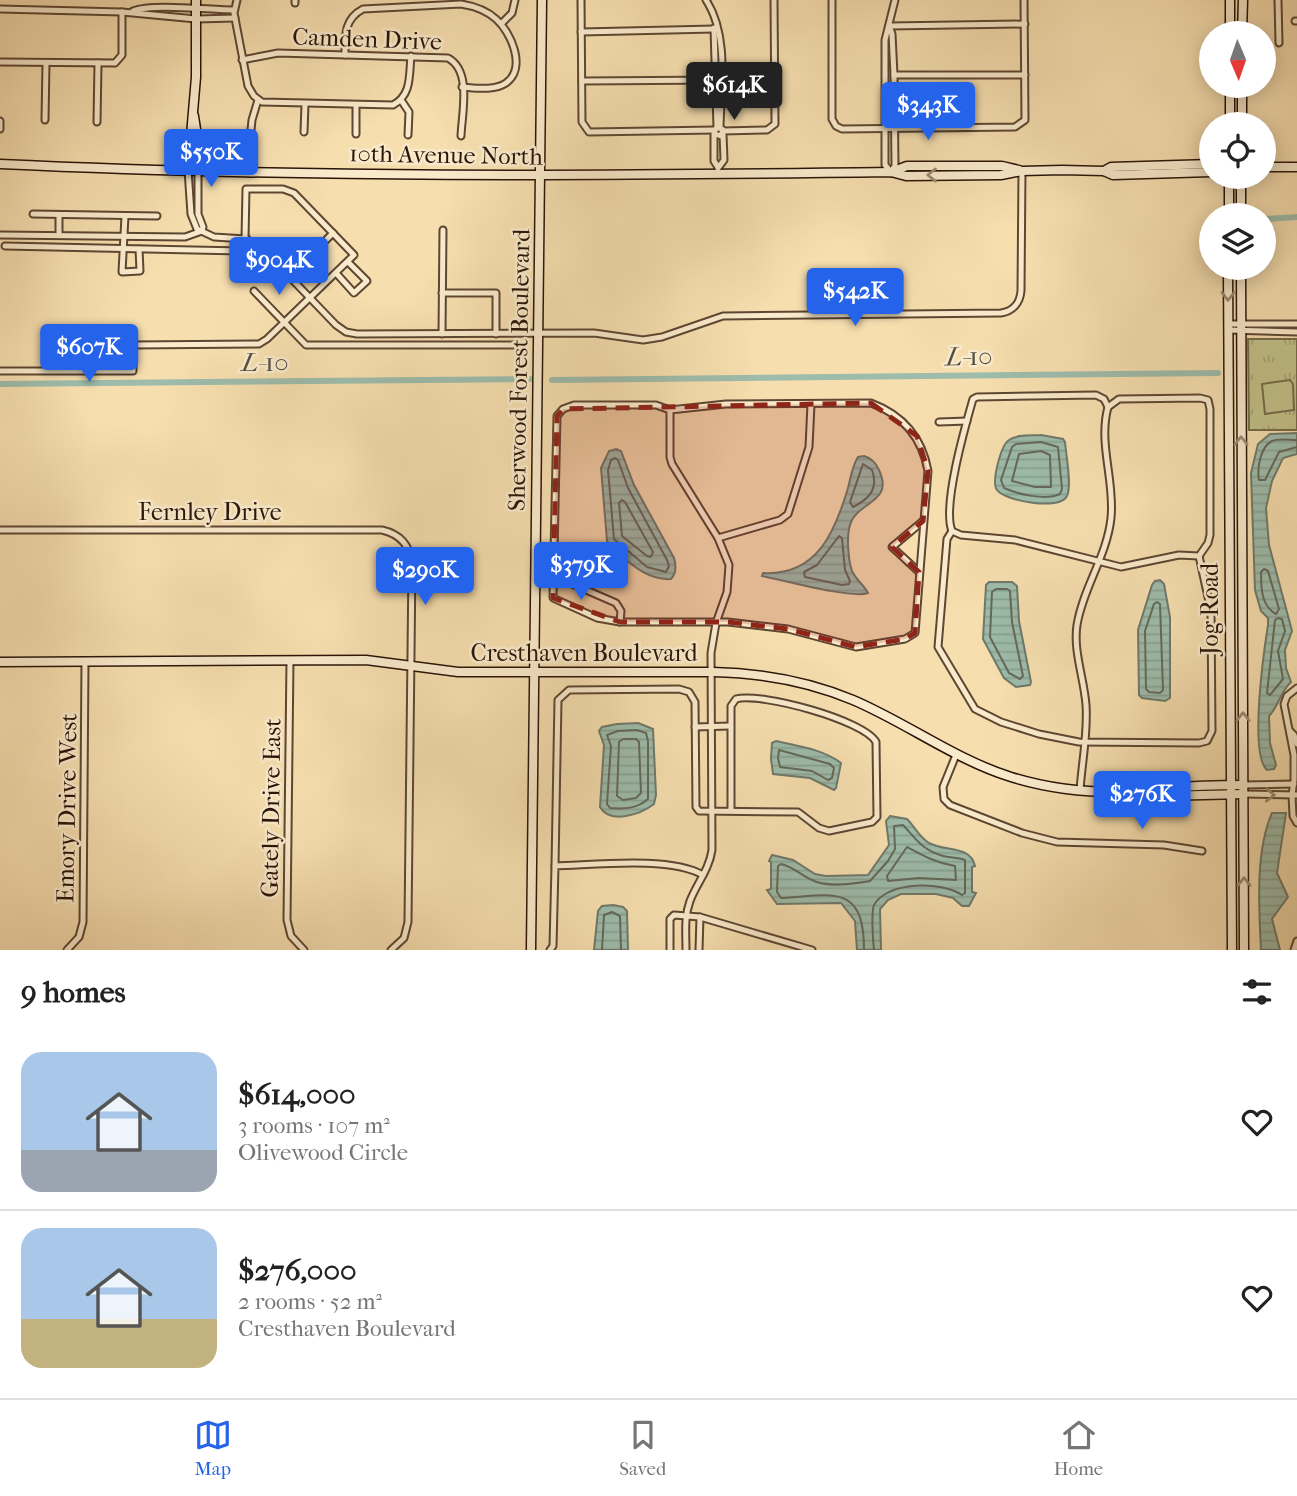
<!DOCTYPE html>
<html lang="en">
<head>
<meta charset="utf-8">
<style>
  body { margin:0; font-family:"IM FELL French Canon",serif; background:#f2f2f2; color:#222; height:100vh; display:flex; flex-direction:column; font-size:26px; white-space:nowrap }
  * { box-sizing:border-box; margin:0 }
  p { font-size:23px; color:#767676 }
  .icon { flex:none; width:38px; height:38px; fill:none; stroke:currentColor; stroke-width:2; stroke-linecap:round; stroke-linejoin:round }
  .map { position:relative; height:950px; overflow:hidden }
  .panel { display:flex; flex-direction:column; background:#fff; flex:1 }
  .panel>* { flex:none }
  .needle { width:46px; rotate:178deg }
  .controls { position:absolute; left:1199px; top:21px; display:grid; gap:14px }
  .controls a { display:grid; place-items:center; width:77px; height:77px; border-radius:50%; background:#fff; box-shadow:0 4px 18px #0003; font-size:35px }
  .price { position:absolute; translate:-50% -60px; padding:0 16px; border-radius:7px; background:#2563eb; color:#fff; font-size:23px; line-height:46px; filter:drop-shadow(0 2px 4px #0008) }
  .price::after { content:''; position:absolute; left:50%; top:42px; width:21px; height:16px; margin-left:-10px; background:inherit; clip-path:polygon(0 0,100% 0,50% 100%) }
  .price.on { background:#222; color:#fff }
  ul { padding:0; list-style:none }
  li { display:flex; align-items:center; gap:21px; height:175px; padding:0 21px }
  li+li { border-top:2px solid #e0e0e0 }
  li span { display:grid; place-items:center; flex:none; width:196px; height:140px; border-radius:21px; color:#555 }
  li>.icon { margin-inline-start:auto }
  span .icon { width:84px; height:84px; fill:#fffc; stroke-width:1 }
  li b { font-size:30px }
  h2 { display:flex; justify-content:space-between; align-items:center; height:84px; padding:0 21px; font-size:30px }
  .tabs { display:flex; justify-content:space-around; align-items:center; height:98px; border-top:2px solid #e0e0e0; background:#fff; font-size:19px; color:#767676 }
  .tabs a { display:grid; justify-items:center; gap:4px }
  .tabs .on { color:#2563eb }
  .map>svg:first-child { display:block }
  .grass { fill:url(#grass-tufts); stroke:#766a48; stroke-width:2 }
  .garden { fill:#c1c088; stroke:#766a48; stroke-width:2 }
  .water { fill:url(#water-rules); stroke:#6f796a; stroke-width:2 }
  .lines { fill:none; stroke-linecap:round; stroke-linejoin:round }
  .shore { stroke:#64685a; stroke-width:2 }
  .canal { stroke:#9dbcab; stroke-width:6 }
  .street-casing { stroke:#5d4632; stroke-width:9 }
  .secondary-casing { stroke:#2a1408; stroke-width:11 }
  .street { stroke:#f9eacb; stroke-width:5 }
  .secondary { stroke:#f9eacb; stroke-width:8 }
  .oneway { stroke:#9c8a73 }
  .marked { fill:#8f2418; fill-opacity:0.2; stroke:#8f2418; stroke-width:5; stroke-dasharray:14 9; stroke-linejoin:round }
  .labels { text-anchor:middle; stroke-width:5; stroke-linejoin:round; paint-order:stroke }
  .street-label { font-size:24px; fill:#2a1408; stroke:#f9eacb }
  .water-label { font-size:26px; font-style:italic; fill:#524f41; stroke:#f9eacb }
</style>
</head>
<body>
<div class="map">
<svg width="1297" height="950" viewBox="0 0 1297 950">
  <defs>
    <pattern id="grass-tufts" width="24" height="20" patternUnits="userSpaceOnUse" patternTransform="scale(1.75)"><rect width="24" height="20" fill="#c1c088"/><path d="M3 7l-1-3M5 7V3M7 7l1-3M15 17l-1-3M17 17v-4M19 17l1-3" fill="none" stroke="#a6a474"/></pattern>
    <pattern id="water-rules" width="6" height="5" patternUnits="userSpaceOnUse" patternTransform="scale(1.75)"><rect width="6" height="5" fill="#9dbcab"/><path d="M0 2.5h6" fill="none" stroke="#87a192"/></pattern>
  </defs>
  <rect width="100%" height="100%" fill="#f6deaf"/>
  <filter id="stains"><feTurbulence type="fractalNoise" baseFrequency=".00286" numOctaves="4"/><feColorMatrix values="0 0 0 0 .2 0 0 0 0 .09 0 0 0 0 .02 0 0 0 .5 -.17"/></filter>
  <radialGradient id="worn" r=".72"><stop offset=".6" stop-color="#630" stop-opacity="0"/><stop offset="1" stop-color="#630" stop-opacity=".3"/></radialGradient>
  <!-- grass -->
  <path class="grass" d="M1248,339H1297V430H1249Z"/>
  <!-- garden -->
  <path class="garden" d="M1290,380L1293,384L1294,410L1265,414L1262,384Z"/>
  <!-- water -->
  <g class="water">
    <path d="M1297,433V454L1283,458L1272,481L1266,508L1269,545L1292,631L1285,650L1286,668L1291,682C1280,692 1279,706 1269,716L1270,743L1276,765L1274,769L1267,770C1249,754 1264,650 1268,625V618L1261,611L1255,590L1251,473L1258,444L1270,434Z"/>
    <path d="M1041,435L1063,439L1065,442C1066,454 1072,486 1067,496C1060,511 1005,501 997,490C991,482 1001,445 1009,440C1017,434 1032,436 1041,435Z"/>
    <path d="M616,449L621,451L634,485L674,558C676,565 677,573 671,579C646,581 628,561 610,547L607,541L601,468L609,451Z"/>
    <path d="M864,456C871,458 876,463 879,470C894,502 860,501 851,522C846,534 848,559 852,571C856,580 864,585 868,593C852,599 783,580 762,576L763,573C817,576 835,532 848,488C851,477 852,466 858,457Z"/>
    <path d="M1160,580L1164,584L1170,617V698L1165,701L1142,698L1139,695L1138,630L1152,585L1155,581Z"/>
    <path d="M989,582H1012L1017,586L1019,621L1031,682L1030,685L1016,687L1004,678L983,639L986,585Z"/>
    <path d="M638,723L653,729L656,795L654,804C641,814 610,825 600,807L604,745L599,731L602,727L617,724Z"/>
    <path d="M776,741C797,746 823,749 841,763L836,788L834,790L810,778L773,774L771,759L772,743Z"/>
    <path d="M1272,813H1286L1277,873L1288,897L1272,919L1280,950H1261C1259,908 1255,852 1272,813Z"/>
    <path d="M890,816L907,819C915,827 919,837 929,843C946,852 970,845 975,866L972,867V892L976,893L969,906H962L953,898L936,894H901L888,900L880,909L881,950H857L855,921L841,903L777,904L767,890L771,889V862L769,861L772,855L793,860L815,874L826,876L868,875L889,845L886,821Z"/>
    <path d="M613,905L623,907L627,911L628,950H594L598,911L602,906Z"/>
  </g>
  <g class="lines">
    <!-- shore -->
    <g class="shore">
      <path d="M1297,440C1290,440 1279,438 1272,441C1260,447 1257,469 1259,480H1265L1279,452L1297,447"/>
      <path d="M1041,442L1058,447L1062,489L1060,494C1045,501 1018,494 1004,488L1001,480L1012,447L1016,444Z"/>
      <path d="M1041,451L1050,455L1051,487H1035L1012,481L1019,454Z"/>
      <path d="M615,458L618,460L628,488L667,560L669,566L666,572L647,567L614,539L608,470L611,460Z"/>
      <path d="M863,464L872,470C879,489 869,499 853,507L850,502Z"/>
      <path d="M622,500L625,502L653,552L651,557L647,556L622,536L619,503Z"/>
      <path d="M839,536L842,538L845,570L850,581L849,584L842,585L805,577L804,572L817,565Z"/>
      <path d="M1264,569L1268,571L1279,609L1276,614C1261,606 1261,587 1261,572Z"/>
      <path d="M996,589H1007L1010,591L1012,622L1023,676L1020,679L1009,673L990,637L992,592Z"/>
      <path d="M1157,602L1160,604L1163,690L1160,693L1149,692L1146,689L1145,631L1154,604Z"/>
      <path d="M1278,618L1282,619L1285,631L1278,651L1283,679L1270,695L1267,693L1275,620Z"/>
      <path d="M637,730L646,733L648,741V799C637,809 624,809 610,808L607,804L611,746L607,735L618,731Z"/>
      <path d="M623,739H636L639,742L641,793L636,798L623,800L617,796L619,742Z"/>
      <path d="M779,750L830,764L834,768L832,778L828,780L812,771L780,767L778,758Z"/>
      <path d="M907,847C924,856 936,863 955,866L956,880L919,878L888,881L887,876Z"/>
      <path d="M602,950L604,915L612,912L620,916L621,950"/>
      <path d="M864,950C864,883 833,895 781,898L777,892L778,866L781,864C794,867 800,875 812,880C827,888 853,884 870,881L888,861L895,849L894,826L903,825C916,839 922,850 943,856C950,858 957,857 965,860V893L962,895C942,881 887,881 874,905C871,913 873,941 874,950"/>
    </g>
    <!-- canal -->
    <g class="canal">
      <path d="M1264,219L1297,217"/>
      <path d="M552,380L1218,373"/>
      <path d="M0,384L530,379"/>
    </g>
    <defs>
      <g id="street">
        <path d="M237,0L234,13L248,86L254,96L262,102L393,105C412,95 409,75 411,56"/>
        <path d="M581,0L582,122L589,132L715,130"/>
        <path d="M706,0C729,35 721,87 720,127"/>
        <path d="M832,0V119L836,126L842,129L1015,127L1025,120L1024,0"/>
        <path d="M1278,0L1279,43"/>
        <path d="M295,3V0"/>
        <path d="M0,9L122,12L196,19L235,18"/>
        <path d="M133,11C152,3 210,10 234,10"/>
        <path d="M1295,21H1297"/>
        <path d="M501,24L512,13L515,0"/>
        <path d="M889,26L892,34L894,75L895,166L891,171"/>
        <path d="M889,26L1025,24"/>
        <path d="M714,28L717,128"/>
        <path d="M581,32L714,29"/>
        <path d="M345,55C345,35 344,19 363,9L461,4C474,6 486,10 496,19C511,32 527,68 506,83C494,91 476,88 462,87"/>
        <path d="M242,60L278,53L448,58C472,71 462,112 461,136"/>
        <path d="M0,62L115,63L122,55V12"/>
        <path d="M894,75H1025"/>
        <path d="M582,81L721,80"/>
        <path d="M401,100L409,112L408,135"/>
        <path d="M356,106V134"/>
        <path d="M45,120L46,63"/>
        <path d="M0,121V129"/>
        <path d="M97,122L98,63"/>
        <path d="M251,130L252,120L258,100"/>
        <path d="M723,131L767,130L775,124L774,0"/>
        <path d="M304,132L305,104"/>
        <path d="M715,134L721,136L723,130L718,127L714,131V161L718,167"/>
        <path d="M718,168L724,160L723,134"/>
        <path d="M188,170L191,214L197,229L214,237L245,239L260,246L336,325L346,332L357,334L594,333L643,340L662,337L723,316L1001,313C1013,311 1020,303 1021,291L1022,171"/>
        <path d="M198,171V214L203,227L202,231"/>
        <path d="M891,172L885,165V40L895,0"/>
        <path d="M33,214L157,216"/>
        <path d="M125,216L122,272L140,271L139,249"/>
        <path d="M0,235L185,237L202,231"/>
        <path d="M59,235V215"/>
        <path d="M5,246L241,251L247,239"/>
        <path d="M300,266L333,233"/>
        <path d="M336,273L354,293L367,281L348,262"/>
        <path d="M254,291L306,345H514"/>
        <path d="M442,293H496V334"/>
        <path d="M1228,324H1297"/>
        <path d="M1228,330L1297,332"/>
        <path d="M442,334L443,230"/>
        <path d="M0,371H133V345L259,344L267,339L354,255L294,193L283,189H246L245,239"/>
        <path d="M871,403C903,415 922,437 928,471L915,633L905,639L856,647L788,629L728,622H620L597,618L553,598L557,416L563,409L574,405H656L670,410L726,404Z"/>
        <path d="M670,410V457L672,464L718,538L729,565L727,592L716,623L711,653L712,850C709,870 697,883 690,901C684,917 686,933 686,950"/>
        <path d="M939,422L967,421"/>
        <path d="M0,530H382C400,534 410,545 412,564L408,922L404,938L391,950"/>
        <path d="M952,531L947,539L938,647L975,709L1001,722L1039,734L1079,742L1199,743L1207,741L1212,731L1211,611L1199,556"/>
        <path d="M952,531L961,535L1015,540L1121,567L1179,555L1199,556L1208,543L1210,535V409L1208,400L1200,398L1119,399L1108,407"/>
        <path d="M952,531C942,506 965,427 973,399L977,397L1096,395L1104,399L1108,407"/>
        <path d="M718,538L780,520L788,514L809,447L811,404"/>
        <path d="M919,572L892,547L923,521"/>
        <path d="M554,576L616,603L621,611L620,622"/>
        <path d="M290,660L287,920L291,936L304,950"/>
        <path d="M1297,688L1287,696L1284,704L1294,755V780L1292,795L1293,816L1297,823"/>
        <path d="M695,727L730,726"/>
        <path d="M1290,731L1294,735L1297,744"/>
        <path d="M956,755L943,787L944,799L950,805L1022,833L1057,842L1164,845L1202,851"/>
        <path d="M1244,785L1294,784"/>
        <path d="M1080,790C1082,762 1088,733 1086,705C1084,678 1073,651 1077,625C1083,588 1107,556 1111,518C1115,481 1098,444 1108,407"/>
        <path d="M1244,794L1297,795"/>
        <path d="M555,866L558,700L569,690L679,689L689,692L695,702L696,807L699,811L798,812L819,828L829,831L872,822L877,817L876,742C864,720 760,692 736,699L731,706V810"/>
        <path d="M67,950L79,937L83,922L85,661"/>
        <path d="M550,950L553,946L555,866C595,865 669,856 703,875"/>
        <path d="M670,950V919L674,915L700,917L812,950"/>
        <path d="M699,950L700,917"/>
        <path d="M1294,950L1297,941"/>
      </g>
      <g id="secondary">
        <path d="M1230,33V0"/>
        <path d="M1242,33L1243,0"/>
        <path d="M194,116L200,156L198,171"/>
        <path d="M1230,124V86"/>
        <path d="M1242,124V86"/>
        <path d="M0,164C297,178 594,176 891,172L906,176L1001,175L1022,171L1062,170L1104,171L1113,175L1211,172"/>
        <path d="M1264,167H1297"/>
        <path d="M188,170L196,77V0"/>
        <path d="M1104,171L1111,167L1211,164"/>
        <path d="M891,172L907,166H1002L1019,170"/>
        <path d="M1229,215V177"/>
        <path d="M1241,215V177"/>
        <path d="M1228,268L1232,950"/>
        <path d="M1241,268L1244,950"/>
        <path d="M0,662L366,660L458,672H713C761,673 808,681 853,700C907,723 954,759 1011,777C1053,790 1099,794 1143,791C1150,791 1157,788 1164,788C1190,786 1217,785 1244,785"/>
        <path d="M1149,792L1162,796L1244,794"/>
        <path d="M531,950L542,0"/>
      </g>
    </defs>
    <!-- street casing -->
    <use href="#street" class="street-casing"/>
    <!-- secondary casing -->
    <use href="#secondary" class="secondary-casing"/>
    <!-- street -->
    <use href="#street" class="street"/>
    <!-- secondary -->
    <use href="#secondary" class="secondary"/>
  </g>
  <!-- one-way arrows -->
  <defs><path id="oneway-chevron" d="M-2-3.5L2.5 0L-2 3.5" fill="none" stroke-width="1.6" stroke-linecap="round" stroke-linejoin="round" transform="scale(1.75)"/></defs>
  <g class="oneway">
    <use href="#oneway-chevron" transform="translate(932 175) rotate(180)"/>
    <use href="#oneway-chevron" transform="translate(1228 296) rotate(91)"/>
    <use href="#oneway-chevron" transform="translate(1241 441) rotate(-90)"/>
    <use href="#oneway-chevron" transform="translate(1243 717) rotate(-90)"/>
    <use href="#oneway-chevron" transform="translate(1270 795) rotate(1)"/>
    <use href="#oneway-chevron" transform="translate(1244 882) rotate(-90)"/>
  </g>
  <!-- marked area -->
  <path class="marked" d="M871,403L917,436L928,471L923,521L892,547L919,572L915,633L905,639L856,647L788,629L728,622H620L553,598L557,416L563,409Z"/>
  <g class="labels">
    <!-- street labels -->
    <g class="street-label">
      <text transform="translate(367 39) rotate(2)" y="8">Camden Drive</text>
      <text transform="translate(446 155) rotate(1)" y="8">10th Avenue North</text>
      <text transform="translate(519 370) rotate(-89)" y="8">Sherwood Forest Boulevard</text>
      <text x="210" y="520">Fernley Drive</text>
      <text transform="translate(1210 609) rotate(-90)" y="8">Jog Road</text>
      <text x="584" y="661">Cresthaven Boulevard</text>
      <text transform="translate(67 808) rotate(-89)" y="8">Emory Drive West</text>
      <text transform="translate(271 808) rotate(-89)" y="8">Gately Drive East</text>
    </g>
    <!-- water labels -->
    <g class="water-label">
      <text transform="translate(969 356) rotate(-1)" y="9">L-10</text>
      <text x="265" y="371">L-10</text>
    </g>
  </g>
  <rect width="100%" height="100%" filter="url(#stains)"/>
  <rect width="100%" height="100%" fill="url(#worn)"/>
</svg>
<div class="controls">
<a><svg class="needle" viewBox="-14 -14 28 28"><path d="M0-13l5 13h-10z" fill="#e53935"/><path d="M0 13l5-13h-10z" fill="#767676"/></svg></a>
<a><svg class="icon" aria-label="locate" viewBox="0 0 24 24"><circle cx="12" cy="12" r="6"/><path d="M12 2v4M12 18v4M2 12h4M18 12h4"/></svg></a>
<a><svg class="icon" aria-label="layers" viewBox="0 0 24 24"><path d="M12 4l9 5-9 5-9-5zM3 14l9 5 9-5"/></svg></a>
</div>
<b class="price on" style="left:734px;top:122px">$614K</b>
<b class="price" style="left:928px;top:142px">$343K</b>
<b class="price" style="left:211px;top:189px">$550K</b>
<b class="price" style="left:279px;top:297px">$904K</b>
<b class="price" style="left:855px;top:328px">$542K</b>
<b class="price" style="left:89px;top:384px">$607K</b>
<b class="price" style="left:581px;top:602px">$379K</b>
<b class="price" style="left:425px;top:607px">$290K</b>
<b class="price" style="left:1142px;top:831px">$276K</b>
</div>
<section class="panel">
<h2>9 homes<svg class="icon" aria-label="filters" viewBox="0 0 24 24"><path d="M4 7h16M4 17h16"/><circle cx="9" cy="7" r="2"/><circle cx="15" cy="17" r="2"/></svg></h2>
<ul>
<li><span style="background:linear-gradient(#a9c7e8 70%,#9aa5b1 0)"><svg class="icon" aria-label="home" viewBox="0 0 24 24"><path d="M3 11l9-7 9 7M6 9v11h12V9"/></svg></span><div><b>$614,000</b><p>3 rooms · 107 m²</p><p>Olivewood Circle</p></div><svg class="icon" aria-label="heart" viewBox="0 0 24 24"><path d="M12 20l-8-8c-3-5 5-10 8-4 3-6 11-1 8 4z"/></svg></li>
<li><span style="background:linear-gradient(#a9c7e8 65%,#c2b280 0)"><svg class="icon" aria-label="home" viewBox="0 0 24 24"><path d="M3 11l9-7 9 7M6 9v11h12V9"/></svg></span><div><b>$276,000</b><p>2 rooms · 52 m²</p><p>Cresthaven Boulevard</p></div><svg class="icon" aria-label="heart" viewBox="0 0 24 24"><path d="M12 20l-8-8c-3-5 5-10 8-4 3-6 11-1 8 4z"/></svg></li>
</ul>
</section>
<nav class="tabs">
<a class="on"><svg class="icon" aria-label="map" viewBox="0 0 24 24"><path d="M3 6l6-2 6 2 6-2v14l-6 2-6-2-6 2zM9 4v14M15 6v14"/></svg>Map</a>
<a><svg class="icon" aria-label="saved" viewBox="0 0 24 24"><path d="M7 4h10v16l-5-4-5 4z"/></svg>Saved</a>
<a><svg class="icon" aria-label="home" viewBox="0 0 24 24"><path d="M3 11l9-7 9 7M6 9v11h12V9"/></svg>Home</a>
</nav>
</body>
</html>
